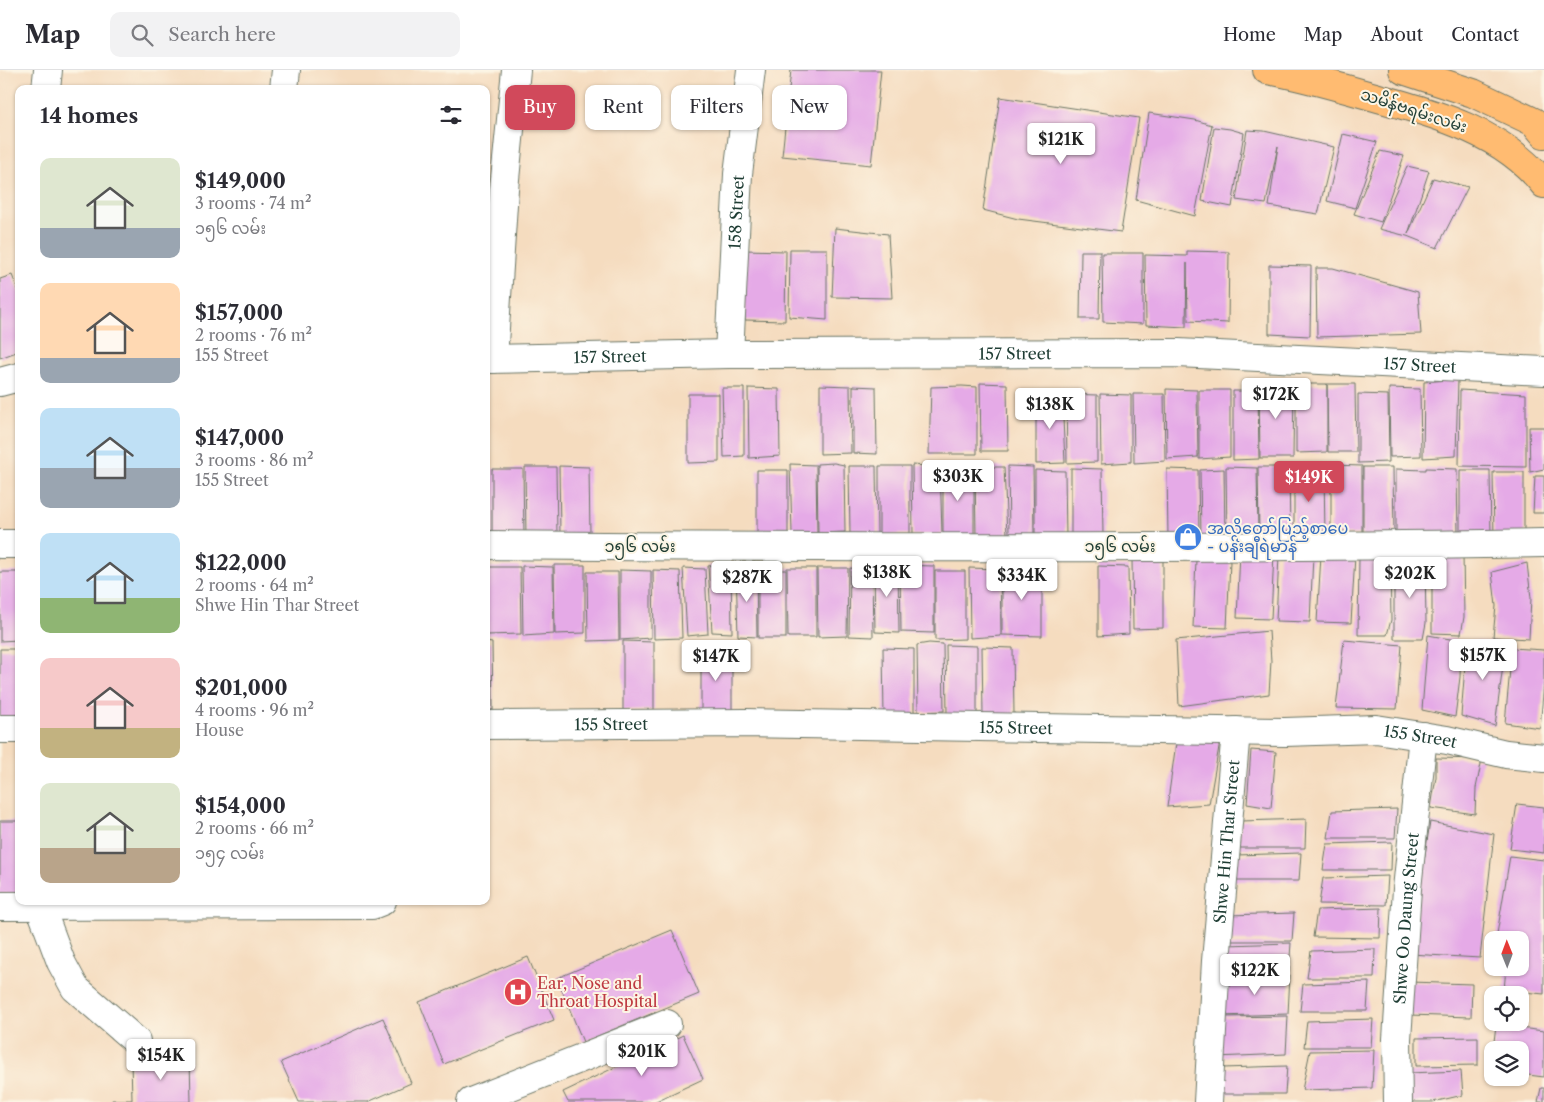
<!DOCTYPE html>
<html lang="en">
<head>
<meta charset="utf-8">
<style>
  body { margin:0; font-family:"Libre Caslon Text","Noto Sans Myanmar",serif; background:#f2f2f3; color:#2b2b33; height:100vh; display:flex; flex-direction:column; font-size:19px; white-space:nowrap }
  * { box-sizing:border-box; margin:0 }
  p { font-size:16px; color:#7c7c81 }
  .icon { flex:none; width:28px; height:28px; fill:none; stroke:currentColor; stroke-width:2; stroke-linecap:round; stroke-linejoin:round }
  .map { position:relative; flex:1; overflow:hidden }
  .details { position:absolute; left:15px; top:15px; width:475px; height:820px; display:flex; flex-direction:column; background:#fff; border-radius:10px; box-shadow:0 1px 4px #0004 }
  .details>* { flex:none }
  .banner { position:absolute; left:505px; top:15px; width:475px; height:45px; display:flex; gap:10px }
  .needle { width:32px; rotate:359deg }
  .controls { position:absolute; left:1484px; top:861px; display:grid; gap:10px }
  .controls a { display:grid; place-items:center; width:45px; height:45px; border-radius:10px; background:#fff; box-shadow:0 1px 4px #0004; font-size:25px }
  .price { position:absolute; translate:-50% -42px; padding:0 11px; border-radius:5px; background:#fff; color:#222; font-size:16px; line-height:32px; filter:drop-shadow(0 1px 2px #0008) }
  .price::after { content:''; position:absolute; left:50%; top:30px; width:15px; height:11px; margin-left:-8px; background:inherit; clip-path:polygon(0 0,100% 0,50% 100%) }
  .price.selected { background:#d1495b; color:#fff }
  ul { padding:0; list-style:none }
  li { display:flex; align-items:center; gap:15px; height:125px; padding:0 25px }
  li span { display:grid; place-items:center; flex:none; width:140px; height:100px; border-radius:10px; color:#555 }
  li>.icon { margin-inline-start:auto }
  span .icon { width:60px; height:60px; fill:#fffc; stroke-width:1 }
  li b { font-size:21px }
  h2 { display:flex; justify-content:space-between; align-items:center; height:60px; padding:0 25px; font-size:21px }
  .pill { padding:0 18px; border-radius:10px; background:#fff; box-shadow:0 1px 4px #0004; font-size:18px; line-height:45px }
  .pill.selected { background:#d1495b; color:#fff }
  header { display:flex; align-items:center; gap:30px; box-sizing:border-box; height:70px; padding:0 25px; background:#fff; border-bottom:1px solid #e1e1e2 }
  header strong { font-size:24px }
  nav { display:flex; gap:28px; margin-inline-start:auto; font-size:18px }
  .search { width:350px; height:45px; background:#f2f2f3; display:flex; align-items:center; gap:12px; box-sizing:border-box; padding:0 18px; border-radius:10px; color:#7c7c81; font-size:19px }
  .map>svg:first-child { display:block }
  .building { fill:#e5aae7 }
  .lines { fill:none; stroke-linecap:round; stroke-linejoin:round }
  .minor-casing { stroke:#6a7565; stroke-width:30 }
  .major-casing { stroke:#6a7565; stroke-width:30 }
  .minor { stroke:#fff; stroke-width:28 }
  .major { stroke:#ffbb71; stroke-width:28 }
  .labels { text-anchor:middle; stroke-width:4; stroke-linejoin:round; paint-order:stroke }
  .street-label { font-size:16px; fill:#1f3d34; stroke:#fcf5e5 }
  .shop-label { font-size:16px; fill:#366cbe; stroke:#fcf5e5; text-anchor:start }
  .health-label { font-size:16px; fill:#be3a42; stroke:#fcf5e5; text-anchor:start }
</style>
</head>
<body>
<header>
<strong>Map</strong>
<div class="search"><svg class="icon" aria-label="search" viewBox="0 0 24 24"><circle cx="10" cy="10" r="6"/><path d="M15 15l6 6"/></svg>Search here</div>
<nav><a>Home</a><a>Map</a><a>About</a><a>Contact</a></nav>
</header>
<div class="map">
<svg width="1544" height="1032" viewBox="0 0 1544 1032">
  <rect width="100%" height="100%" fill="#fcf5e5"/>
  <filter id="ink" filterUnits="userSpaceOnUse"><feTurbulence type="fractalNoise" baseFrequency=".02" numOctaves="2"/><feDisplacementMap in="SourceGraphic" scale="10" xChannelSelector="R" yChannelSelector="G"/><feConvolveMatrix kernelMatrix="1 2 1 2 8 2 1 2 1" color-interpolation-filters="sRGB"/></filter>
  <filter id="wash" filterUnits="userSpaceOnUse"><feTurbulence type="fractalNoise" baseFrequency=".0096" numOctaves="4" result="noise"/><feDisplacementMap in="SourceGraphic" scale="20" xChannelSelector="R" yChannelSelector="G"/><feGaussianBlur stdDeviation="1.12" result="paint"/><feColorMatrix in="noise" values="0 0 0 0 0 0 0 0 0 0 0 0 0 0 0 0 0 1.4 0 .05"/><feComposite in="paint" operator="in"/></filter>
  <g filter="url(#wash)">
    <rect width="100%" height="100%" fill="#f5dcbf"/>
    <g id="blocks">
      <!-- building -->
      <g class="building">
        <path d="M791,0H881L871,95L782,86Z"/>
        <path d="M1000,27L1139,48L1121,162L1018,149L983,140Z"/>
        <path d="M1149,43L1195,50L1212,55L1195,146L1136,130Z"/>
        <path d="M1214,57L1230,59L1244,63L1232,137L1202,131Z"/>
        <path d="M1247,60L1264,61L1334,77L1318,144L1269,136L1278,76L1266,134L1236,130Z"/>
        <path d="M1343,64L1377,72L1355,138L1327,131Z"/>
        <path d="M1380,81L1404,86L1381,152L1354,144Z"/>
        <path d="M1407,96L1429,101L1408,164L1433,108L1468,117L1437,178L1407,166L1379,159Z"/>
        <path d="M835,158L888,164L892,228L832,227Z"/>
        <path d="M790,179H827V250L789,247Z"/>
        <path d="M744,180L786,181L785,251L745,250Z"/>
        <path d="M1081,181H1100L1099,249H1080Z"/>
        <path d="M1187,181L1229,182L1228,253L1188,251L1187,193L1186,257L1146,255L1145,185L1187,186Z"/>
        <path d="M1102,183H1143V254L1103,252Z"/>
        <path d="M1269,195L1311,196L1310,266L1269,264Z"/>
        <path d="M1316,198H1333L1418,222L1421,264L1317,267Z"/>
        <path d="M12,205L19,223V281L0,288V209Z"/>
        <path d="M1458,309L1456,386L1423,388L1424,312Z"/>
        <path d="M1259,312H1294L1293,388H1260Z"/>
        <path d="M980,313L1007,314L1008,381H981Z"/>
        <path d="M1296,314H1327V382L1296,383Z"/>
        <path d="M1327,314H1355L1356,382H1328Z"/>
        <path d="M820,315L850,316L851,383L820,384Z"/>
        <path d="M853,316L876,317L877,384L853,383Z"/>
        <path d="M962,316L977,317V384H929L931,317Z"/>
        <path d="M722,318H744V386L724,387Z"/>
        <path d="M748,318L779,319L780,386L749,388Z"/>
        <path d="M1389,318L1420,319L1421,386L1390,387Z"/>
        <path d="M1166,319L1197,320L1198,387L1167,389Z"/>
        <path d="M1199,320H1230V387L1199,389Z"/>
        <path d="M1460,320L1526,324V397L1459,396Z"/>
        <path d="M1233,321H1258L1259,389L1233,390Z"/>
        <path d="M688,324H719V392L688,393Z"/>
        <path d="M1036,324L1062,325L1065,393L1036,394Z"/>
        <path d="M1066,324L1097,325V392L1067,393Z"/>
        <path d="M1100,324L1131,325V392L1101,394Z"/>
        <path d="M1133,324H1164L1165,391L1134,393Z"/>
        <path d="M1358,324L1388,325L1389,392L1358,393Z"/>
        <path d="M1529,357H1544V399L1530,402Z"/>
        <path d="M834,393L844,395L845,462L818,463L817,394Z"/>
        <path d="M790,394L816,395L817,463H792Z"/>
        <path d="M912,395L940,397L942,464L913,465Z"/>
        <path d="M1331,395L1362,396V464L1331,465Z"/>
        <path d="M559,396L589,397L590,464L560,466Z"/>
        <path d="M849,396H876L877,464H850Z"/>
        <path d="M879,396H910V464L879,465Z"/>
        <path d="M1008,396L1033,397L1034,464H1009Z"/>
        <path d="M525,397H556L557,465L526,466Z"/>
        <path d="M943,397L974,398V465L943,467Z"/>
        <path d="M975,397H1004L1007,465L976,466Z"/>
        <path d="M1226,397L1257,398L1258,465L1227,467Z"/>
        <path d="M1258,397H1289L1290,464L1259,466Z"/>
        <path d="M1363,397H1393L1394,465L1363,466Z"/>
        <path d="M1071,398L1102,399L1103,466L1071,467Z"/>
        <path d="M1294,398L1324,399L1325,466L1294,468Z"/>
        <path d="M1426,398L1457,399L1458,466L1396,469V399L1426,400Z"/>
        <path d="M492,399H523L524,467L492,468Z"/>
        <path d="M1167,399L1198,400L1199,467L1168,468Z"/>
        <path d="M1224,399L1225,467L1201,468L1200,400Z"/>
        <path d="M757,400H788V468L757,469Z"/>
        <path d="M1035,400L1065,401L1066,468L1035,470Z"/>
        <path d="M1460,400H1490L1491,467L1460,469Z"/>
        <path d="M1493,402H1524V470L1494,471Z"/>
        <path d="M1535,406H1544V443H1533Z"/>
        <path d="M1240,482H1274L1271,549L1237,548Z"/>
        <path d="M1432,484H1463L1464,547L1461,564L1432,563Z"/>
        <path d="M1279,485H1313L1310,552L1276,551Z"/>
        <path d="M1321,485L1355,486L1351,553L1317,552Z"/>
        <path d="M1359,486H1390L1391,550L1387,565H1358Z"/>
        <path d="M1394,489H1425L1426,553L1423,569H1394Z"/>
        <path d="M1132,490L1163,491V558L1133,559Z"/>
        <path d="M1196,490L1230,491L1227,558L1193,557Z"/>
        <path d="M1527,493L1531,528L1529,569L1493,567L1496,536L1492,502Z"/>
        <path d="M884,494L898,495L899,563L875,562L874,495Z"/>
        <path d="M554,495H585V563L555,564Z"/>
        <path d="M717,495L731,496L732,563L712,562L708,496Z"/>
        <path d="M900,495L934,496V563L901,562Z"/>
        <path d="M522,496L553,497L554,564L523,566Z"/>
        <path d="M1002,496H1042V566L1002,565Z"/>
        <path d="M1098,496L1128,497L1129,564L1098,566Z"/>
        <path d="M489,497H520L521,564L486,565V498H488L489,513Z"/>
        <path d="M683,498L705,499L708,564L687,566Z"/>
        <path d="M787,498H816V567H788Z"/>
        <path d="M817,498H848L847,566L818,567Z"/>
        <path d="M850,498L872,500L873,567L849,566Z"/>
        <path d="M969,498L1000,499L1001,566L970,568Z"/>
        <path d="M736,499L756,500L757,567L738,566Z"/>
        <path d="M620,500L651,501V568L620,570Z"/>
        <path d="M653,500L680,501L682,568L654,569Z"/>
        <rect x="758" y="500" width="28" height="68"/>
        <path d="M935,501H965V569L935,570Z"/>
        <path d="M0,502H19V570L0,571Z"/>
        <path d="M587,502H618L619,570L588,571Z"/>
        <path d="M1269,561L1271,591L1269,624L1179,636L1176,570Z"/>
        <path d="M1428,565L1461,571L1460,607L1455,647L1422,640Z"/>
        <path d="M1344,570L1402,575L1397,639L1336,638Z"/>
        <path d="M623,571L654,572V640L623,641Z"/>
        <path d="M1467,571L1506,573L1495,656L1461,646Z"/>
        <path d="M486,572L492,573L493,640H486Z"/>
        <path d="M929,573L943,574L944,641L918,642L917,575Z"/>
        <path d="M946,575L977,576V644L947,645Z"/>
        <path d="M701,577L732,578V646L701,647Z"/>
        <path d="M982,577L1013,578L1014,645L983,646Z"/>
        <path d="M883,578L914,579V646L884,648Z"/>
        <path d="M1512,578L1544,580V612L1540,658L1505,653Z"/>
        <path d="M0,579H19V647L0,648Z"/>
        <path d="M1177,666L1220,671L1209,734L1167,737Z"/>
        <path d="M1251,680L1276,682L1271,738L1247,734Z"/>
        <path d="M1436,688L1482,689L1476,718L1475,744L1431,738L1436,707Z"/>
        <path d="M1517,734L1544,737V783L1510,779Z"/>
        <path d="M1397,739L1395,768H1328L1332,741Z"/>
        <path d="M1306,749L1305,778H1238L1241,751Z"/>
        <path d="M0,751H19V823L0,824Z"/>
        <path d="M1430,752L1494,764L1480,888L1410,884Z"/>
        <path d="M1392,772L1391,800H1323L1327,774Z"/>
        <path d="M1301,783L1299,811H1232L1236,785Z"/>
        <path d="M1510,786L1544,790V924L1504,920L1506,898H1520V870H1496Z"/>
        <path d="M1388,806L1386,835L1319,834L1323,808Z"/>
        <path d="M1381,838L1380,868L1313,867L1317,840Z"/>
        <path d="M1294,843L1292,871H1225L1228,845Z"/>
        <path d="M672,860L699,924L583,972L557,908Z"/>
        <path d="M1291,873L1289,902H1222L1226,875Z"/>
        <path d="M1375,879L1374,908H1307L1311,881Z"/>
        <path d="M528,887L554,950L444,994L419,932Z"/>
        <path d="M1290,905L1288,944L1218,946L1225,907Z"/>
        <path d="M1369,912L1367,941H1300L1303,914Z"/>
        <path d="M1409,912L1472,914L1471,947L1409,945Z"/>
        <path d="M1288,946L1286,984L1216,987L1223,947Z"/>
        <path d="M383,948L411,1013L368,1032H299L281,992Z"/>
        <path d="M1373,949L1371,977H1304L1307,951Z"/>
        <path d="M1496,955L1544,961V1007L1520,1004V980H1493Z"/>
        <path d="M683,965L703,1009L654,1032H568L563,1022Z"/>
        <path d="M1478,967V995L1416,996V968Z"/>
        <path d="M1374,980L1372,1018L1302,1020L1310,981Z"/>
        <path d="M190,989L191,1032H112V1030H132L131,991Z"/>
        <path d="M1287,996L1285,1024H1219L1222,998Z"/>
        <path d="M1461,1001L1463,1025L1433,1032H1409L1408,1003Z"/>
        <path d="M1541,1018H1544V1032H1538Z"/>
      </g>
    </g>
  </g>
  <g filter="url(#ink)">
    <use href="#blocks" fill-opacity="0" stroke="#6a7565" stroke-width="1"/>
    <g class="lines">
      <defs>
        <g id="minor">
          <path d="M46,19L48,0"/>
          <path d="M284,19L286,0"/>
          <path id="s1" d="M729,284L738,104L751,0"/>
          <path id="s2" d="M486,289L729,284L1178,283L1544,301"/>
          <path d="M493,289L504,119L516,0"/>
          <path d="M0,312L19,307"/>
          <path d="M0,474H19"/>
          <path d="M486,475C839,478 1192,479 1544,473"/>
          <path id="s3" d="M486,655L745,653L1285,662L1376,659L1447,670L1506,684L1544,688"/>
          <path d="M0,659H19"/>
          <path d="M0,836L372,835L382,831"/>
          <path d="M40,836L61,892L75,918L136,971"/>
          <path d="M471,1032L667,954"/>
          <path id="s4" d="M1208,1032L1216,891L1236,661"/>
          <path id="s5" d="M1398,1032L1397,969L1407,819L1423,666"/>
        </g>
        <g id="major">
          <path d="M1267,0C1302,6 1336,16 1371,26C1432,43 1503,61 1544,114"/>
          <path d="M1403,0L1473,23L1534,52L1544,64"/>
        </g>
      </defs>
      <!-- minor casing -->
      <use href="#minor" class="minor-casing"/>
      <!-- major casing -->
      <use href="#major" class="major-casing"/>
      <!-- minor -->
      <use href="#minor" class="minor"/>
      <!-- major -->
      <use href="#major" class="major"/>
    </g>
  </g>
  <!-- icons -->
  <defs>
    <symbol id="shop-disc" viewBox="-11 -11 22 22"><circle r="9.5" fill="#3f7fe0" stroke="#fcf5e5"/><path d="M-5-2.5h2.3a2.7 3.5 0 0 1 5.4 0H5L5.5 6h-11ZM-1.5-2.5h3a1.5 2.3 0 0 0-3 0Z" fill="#fff"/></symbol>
    <symbol id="hospital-disc" viewBox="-11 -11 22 22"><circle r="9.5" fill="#e0444e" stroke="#fcf5e5"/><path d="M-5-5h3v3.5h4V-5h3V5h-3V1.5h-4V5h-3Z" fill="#fff"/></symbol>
  </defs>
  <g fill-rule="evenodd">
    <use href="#shop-disc" x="1172" y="451" width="32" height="32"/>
    <use href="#hospital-disc" x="502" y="906" width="32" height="32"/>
  </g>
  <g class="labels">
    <!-- street labels -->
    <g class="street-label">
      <text transform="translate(1414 40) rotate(18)" y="6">သမိန်ဗရမ်းလမ်း</text>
      <text dy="6" stroke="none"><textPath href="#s1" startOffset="142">158 Street</textPath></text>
      <text dy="6" stroke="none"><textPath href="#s2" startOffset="529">157 Street</textPath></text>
      <text dy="6" stroke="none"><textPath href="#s2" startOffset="124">157 Street</textPath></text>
      <text dy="6" stroke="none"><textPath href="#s2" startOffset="934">157 Street</textPath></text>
      <text x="640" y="482">၁၅၆ လမ်း</text>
      <text x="1120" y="482">၁၅၆ လမ်း</text>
      <text dy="6" stroke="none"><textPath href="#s3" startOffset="125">155 Street</textPath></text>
      <text dy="6" stroke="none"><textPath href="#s3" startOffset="530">155 Street</textPath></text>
      <text dy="6" stroke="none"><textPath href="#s3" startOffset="935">155 Street</textPath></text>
      <text dy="6" stroke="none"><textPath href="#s4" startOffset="261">Shwe Hin Thar Street</textPath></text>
      <text dy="6" stroke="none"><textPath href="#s5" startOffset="184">Shwe Oo Daung Street</textPath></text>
    </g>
    <!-- shop labels -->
    <g class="shop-label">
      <text x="1207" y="464">အလိုတော်ပြည့်စာပေ<tspan x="1207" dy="18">- ပန်းချီရဲမာန်</tspan></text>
    </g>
    <!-- health labels -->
    <g class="health-label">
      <text x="537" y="919">Ear, Nose and<tspan x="537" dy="18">Throat Hospital</tspan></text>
    </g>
  </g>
</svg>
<div class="controls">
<a><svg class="needle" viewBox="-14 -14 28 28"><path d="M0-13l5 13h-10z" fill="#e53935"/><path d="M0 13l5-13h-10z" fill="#7c7c81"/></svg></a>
<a><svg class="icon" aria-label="locate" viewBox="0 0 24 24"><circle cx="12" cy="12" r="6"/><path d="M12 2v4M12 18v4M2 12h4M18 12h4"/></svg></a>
<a><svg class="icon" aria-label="layers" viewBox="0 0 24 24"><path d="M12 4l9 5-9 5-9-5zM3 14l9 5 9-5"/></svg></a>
</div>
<b class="price" style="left:1061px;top:95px">$121K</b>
<b class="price" style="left:1276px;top:350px">$172K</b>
<b class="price" style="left:1050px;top:360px">$138K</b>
<b class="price" style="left:958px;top:432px">$303K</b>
<b class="price selected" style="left:1309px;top:433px">$149K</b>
<b class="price" style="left:887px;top:528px">$138K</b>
<b class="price" style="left:1410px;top:529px">$202K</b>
<b class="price" style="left:1022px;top:531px">$334K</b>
<b class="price" style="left:747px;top:533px">$287K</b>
<b class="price" style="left:1483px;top:611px">$157K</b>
<b class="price" style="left:716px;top:612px">$147K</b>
<b class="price" style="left:1255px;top:926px">$122K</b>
<b class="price" style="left:642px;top:1007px">$201K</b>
<b class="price" style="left:161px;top:1011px">$154K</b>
<div class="banner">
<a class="pill selected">Buy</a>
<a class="pill">Rent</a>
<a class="pill">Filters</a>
<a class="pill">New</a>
</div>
<section class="details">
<h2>14 homes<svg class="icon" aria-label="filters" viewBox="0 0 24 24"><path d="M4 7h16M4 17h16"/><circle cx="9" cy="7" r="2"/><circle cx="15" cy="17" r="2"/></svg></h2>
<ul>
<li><span style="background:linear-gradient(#dfe7d0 70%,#9aa5b1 0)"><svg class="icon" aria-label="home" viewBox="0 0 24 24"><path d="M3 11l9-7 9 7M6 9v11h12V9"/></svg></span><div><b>$149,000</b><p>3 rooms · 74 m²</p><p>၁၅၆ လမ်း</p></div></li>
<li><span style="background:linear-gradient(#ffd9b3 75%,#9aa5b1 0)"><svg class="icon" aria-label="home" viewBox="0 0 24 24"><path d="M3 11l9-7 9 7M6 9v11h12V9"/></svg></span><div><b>$157,000</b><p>2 rooms · 76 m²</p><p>155 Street</p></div></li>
<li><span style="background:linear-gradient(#bfe0f5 60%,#9aa5b1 0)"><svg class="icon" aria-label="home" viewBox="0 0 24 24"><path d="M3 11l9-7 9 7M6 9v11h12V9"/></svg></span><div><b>$147,000</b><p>3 rooms · 86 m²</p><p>155 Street</p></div></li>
<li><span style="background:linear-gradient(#bfe0f5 65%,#8fb573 0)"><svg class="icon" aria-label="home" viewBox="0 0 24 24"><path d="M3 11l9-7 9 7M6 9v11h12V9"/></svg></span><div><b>$122,000</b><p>2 rooms · 64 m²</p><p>Shwe Hin Thar Street</p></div></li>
<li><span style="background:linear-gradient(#f6c9c9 70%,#c2b280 0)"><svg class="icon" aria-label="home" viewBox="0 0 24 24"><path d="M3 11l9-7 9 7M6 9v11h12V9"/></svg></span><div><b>$201,000</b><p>4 rooms · 96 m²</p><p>House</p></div></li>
<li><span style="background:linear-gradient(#dfe7d0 65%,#b9a48a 0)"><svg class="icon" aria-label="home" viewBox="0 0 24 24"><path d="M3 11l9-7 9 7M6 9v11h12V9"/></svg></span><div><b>$154,000</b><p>2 rooms · 66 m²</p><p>၁၅၄ လမ်း</p></div></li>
</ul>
</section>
</div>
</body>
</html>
